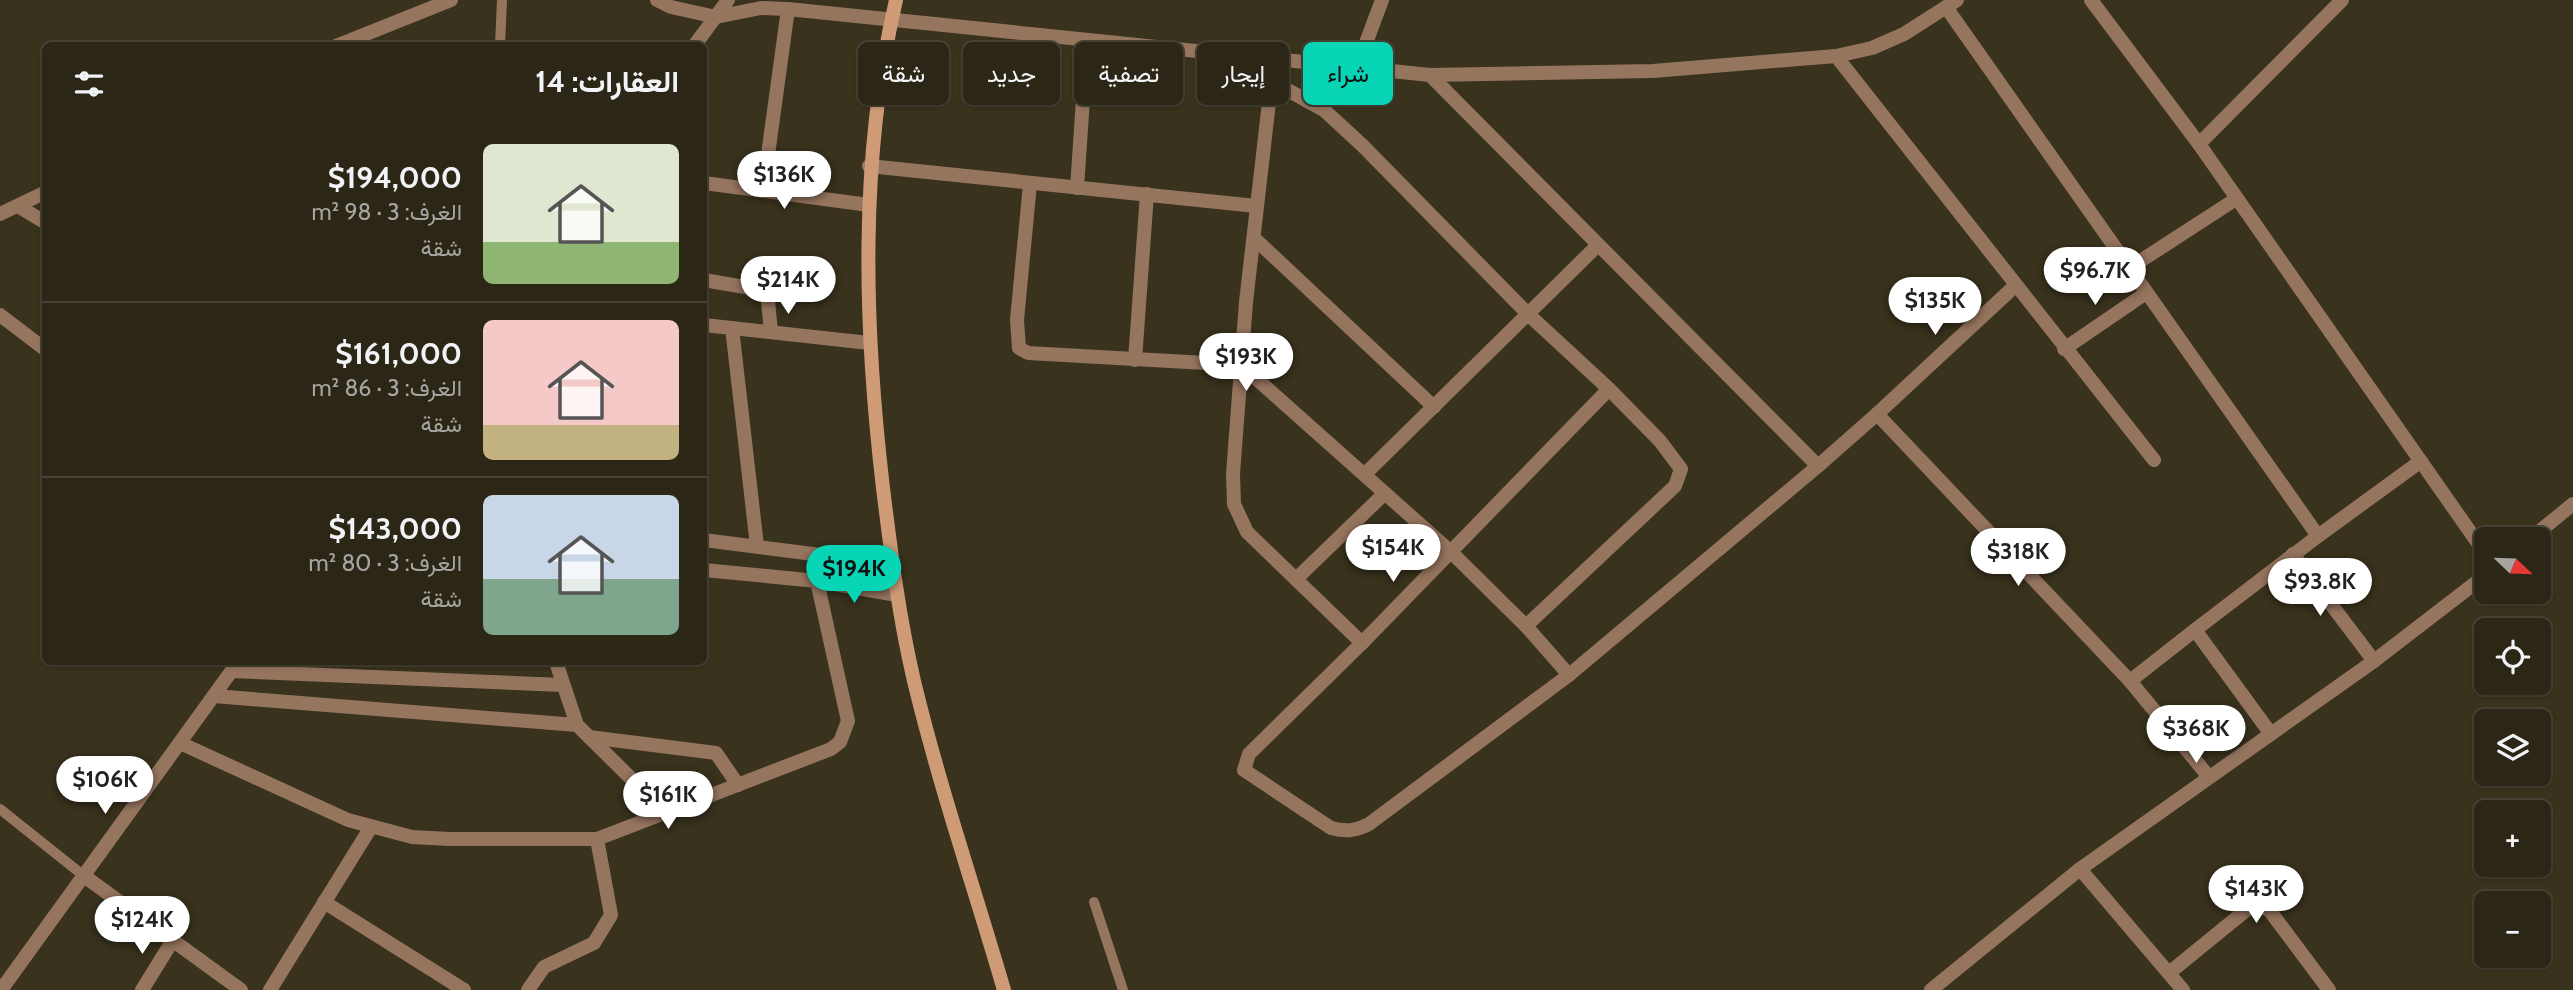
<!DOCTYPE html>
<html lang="ar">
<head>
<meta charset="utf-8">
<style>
  body { margin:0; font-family:Cabin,Vazirmatn,sans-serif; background:#373223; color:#f1f3f6; direction:rtl; height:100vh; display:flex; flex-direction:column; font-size:26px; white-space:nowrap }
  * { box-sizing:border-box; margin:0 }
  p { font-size:23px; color:#a6a5a1 }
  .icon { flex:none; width:38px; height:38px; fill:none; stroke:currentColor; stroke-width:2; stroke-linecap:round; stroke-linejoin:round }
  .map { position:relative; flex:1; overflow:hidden; direction:ltr }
  .sheet { position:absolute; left:42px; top:42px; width:665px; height:623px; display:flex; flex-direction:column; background:#2b2616; border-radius:10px; box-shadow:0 2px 5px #0004,0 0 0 2px #474335; direction:rtl }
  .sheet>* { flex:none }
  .guide { position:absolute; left:728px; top:42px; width:665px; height:63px; direction:rtl; display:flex; gap:14px }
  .needle { width:46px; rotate:113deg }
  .controls { position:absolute; left:2474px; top:527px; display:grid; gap:14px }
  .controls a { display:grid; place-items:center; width:77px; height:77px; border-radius:10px; background:#2b2616; box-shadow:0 2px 5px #0004,0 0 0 2px #474335; font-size:35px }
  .price { position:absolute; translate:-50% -60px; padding:0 16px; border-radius:24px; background:#fff; color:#222; font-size:23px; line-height:46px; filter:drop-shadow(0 2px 4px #0008) }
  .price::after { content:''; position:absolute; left:50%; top:42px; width:21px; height:16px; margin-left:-10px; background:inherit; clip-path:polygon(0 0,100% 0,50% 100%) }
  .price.on { background:#07d5b6; color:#111 }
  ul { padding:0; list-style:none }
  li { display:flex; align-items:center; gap:21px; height:175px; padding:0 28px }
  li+li { border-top:2px solid #474335 }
  li span { display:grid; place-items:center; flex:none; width:196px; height:140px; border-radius:10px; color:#555 }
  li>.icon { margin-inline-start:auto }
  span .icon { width:84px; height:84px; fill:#fffc; stroke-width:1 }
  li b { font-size:30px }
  h2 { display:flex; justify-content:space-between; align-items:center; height:84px; padding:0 28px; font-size:30px }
  .pill { padding:0 24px; border-radius:10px; background:#2b2616; box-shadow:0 2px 5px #0004,0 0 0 2px #474335; font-size:24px; line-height:63px }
  .pill.on { background:#07d5b6; color:#111 }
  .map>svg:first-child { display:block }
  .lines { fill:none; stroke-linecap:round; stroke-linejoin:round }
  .service { stroke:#96755f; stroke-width:10 }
  .minor { stroke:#96755f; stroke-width:14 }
  .secondary { stroke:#cf9b76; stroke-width:14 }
</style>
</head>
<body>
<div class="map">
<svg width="2573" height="990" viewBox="0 0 2573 990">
  <rect width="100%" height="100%" fill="#39321d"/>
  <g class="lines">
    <!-- service -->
    <g class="service">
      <path d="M500,46L502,0"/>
      <path d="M0,809L84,876"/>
      <path d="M1094,902L1123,990"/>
    </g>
    <!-- minor -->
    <g class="minor">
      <path d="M657,0L671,7L716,17L761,8L788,9L1430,75L1653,71L1836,56L1872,48L1904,34L1957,0"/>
      <path d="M2091,0L2199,144L2487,556"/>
      <path d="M1946,7L2318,536L2195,630L2271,734"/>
      <path d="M336,46L451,0"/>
      <path d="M694,46L728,0"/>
      <path d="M1836,56L2154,460"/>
      <path d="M1274,59L1246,302L1233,474L1234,504L1247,532L1362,643L1249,754L1244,770L1331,828C1346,832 1355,831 1369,824L1569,675L1818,466L1430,75"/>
      <path d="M1357,67L1382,0"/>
      <path d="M1271,81L1324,110L1363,146L1529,315L1609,389L1660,441L1681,469L1675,486L1526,626"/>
      <path d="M2199,144L2342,0"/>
      <path d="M869,166L1256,206"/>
      <path d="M704,183L869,205"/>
      <path d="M1030,184L1017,320L1019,348L1028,353L1241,365L1451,552L1526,626L1569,675"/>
      <path d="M1077,188L1087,40"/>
      <path d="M763,191L788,9"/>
      <path d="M18,206L46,223"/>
      <path d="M0,214L46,192"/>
      <path d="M1254,238L1434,407"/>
      <path d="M2128,269L2236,199"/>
      <path d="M704,280L767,291L771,332"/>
      <path d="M0,315L46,350"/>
      <path d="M704,325L869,343"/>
      <path d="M732,328L757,546"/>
      <path d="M2064,349L2146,293"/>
      <path d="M1135,360L1147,194"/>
      <path d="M1877,414L2016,285"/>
      <path d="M1818,466L1877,414L2130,681L2209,777"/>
      <path d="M1365,474L1598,245"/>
      <path d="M2318,536L2421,461"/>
      <path d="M2530,539L2573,504"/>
      <path d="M704,540L891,564"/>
      <path d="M2293,554L2374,661"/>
      <path d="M1296,579L1385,493"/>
      <path d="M817,581L897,595"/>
      <path d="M1362,643L1609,389"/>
      <path d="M556,662L577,725L666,813"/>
      <path d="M232,671L562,685"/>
      <path d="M2130,681L2195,630"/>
      <path d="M214,696L577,725"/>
      <path d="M589,737L716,753L738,785"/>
      <path d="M180,743L348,820L412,837L449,839H597L831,749L840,742L848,721L817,581L704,570"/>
      <path d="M2080,869L2183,990"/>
      <path d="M84,876L241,990"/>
      <path d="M324,902L464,990"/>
      <path d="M2169,973L2250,907L2261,906L2270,911L2329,990"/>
      <path d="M1,990L238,662"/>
      <path d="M142,990L173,940"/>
      <path d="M270,990L371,827"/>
      <path d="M528,990L544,967L594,943L611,915L597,839"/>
      <path d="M1931,990L2080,869L2374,661L2487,574"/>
    </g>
    <!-- secondary -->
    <path class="secondary" d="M896,0C859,160 864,326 883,488C891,553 899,617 914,681C939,785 974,887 1004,990"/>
  </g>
</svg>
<div class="controls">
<a><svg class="needle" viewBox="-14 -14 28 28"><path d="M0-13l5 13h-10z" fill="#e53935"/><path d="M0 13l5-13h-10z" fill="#a6a5a1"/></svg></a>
<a><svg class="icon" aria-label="locate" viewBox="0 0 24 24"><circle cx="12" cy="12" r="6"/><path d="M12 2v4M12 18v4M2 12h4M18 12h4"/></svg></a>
<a><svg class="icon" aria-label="layers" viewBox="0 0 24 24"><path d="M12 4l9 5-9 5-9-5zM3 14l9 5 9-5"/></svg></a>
<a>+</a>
<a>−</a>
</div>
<b class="price" style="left:784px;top:211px">$136K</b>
<b class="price" style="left:2095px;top:307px">$96.7K</b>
<b class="price" style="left:788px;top:316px">$214K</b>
<b class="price" style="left:1935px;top:337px">$135K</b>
<b class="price" style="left:1246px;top:393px">$193K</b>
<b class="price" style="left:1393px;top:584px">$154K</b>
<b class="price" style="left:2018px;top:588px">$318K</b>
<b class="price on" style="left:854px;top:605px">$194K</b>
<b class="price" style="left:2320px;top:618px">$93.8K</b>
<b class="price" style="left:2196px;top:765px">$368K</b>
<b class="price" style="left:105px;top:816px">$106K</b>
<b class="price" style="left:668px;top:831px">$161K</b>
<b class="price" style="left:2256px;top:925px">$143K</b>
<b class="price" style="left:142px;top:956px">$124K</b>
<div class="guide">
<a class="pill on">شراء</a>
<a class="pill">إيجار</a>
<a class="pill">تصفية</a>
<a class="pill">جديد</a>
<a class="pill">شقة</a>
</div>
<section class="sheet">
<h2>العقارات: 14<svg class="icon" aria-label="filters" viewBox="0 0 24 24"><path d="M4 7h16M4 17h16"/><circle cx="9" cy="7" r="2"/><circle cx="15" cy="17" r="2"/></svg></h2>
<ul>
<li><span style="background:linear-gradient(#dfe7d0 70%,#8fb573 0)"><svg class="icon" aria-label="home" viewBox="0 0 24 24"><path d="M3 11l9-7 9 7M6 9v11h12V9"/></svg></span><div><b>$194,000</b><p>الغرف: 3 · 98 m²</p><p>شقة</p></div></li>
<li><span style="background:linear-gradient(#f6c9c9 75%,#c2b280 0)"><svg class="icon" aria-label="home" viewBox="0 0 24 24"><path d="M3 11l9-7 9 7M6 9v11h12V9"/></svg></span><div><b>$161,000</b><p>الغرف: 3 · 86 m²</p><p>شقة</p></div></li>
<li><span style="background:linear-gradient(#c9d6e8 60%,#7fa58c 0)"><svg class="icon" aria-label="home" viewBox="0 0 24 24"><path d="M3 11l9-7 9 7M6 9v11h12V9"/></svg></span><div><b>$143,000</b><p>الغرف: 3 · 80 m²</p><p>شقة</p></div></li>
</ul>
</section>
</div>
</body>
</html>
